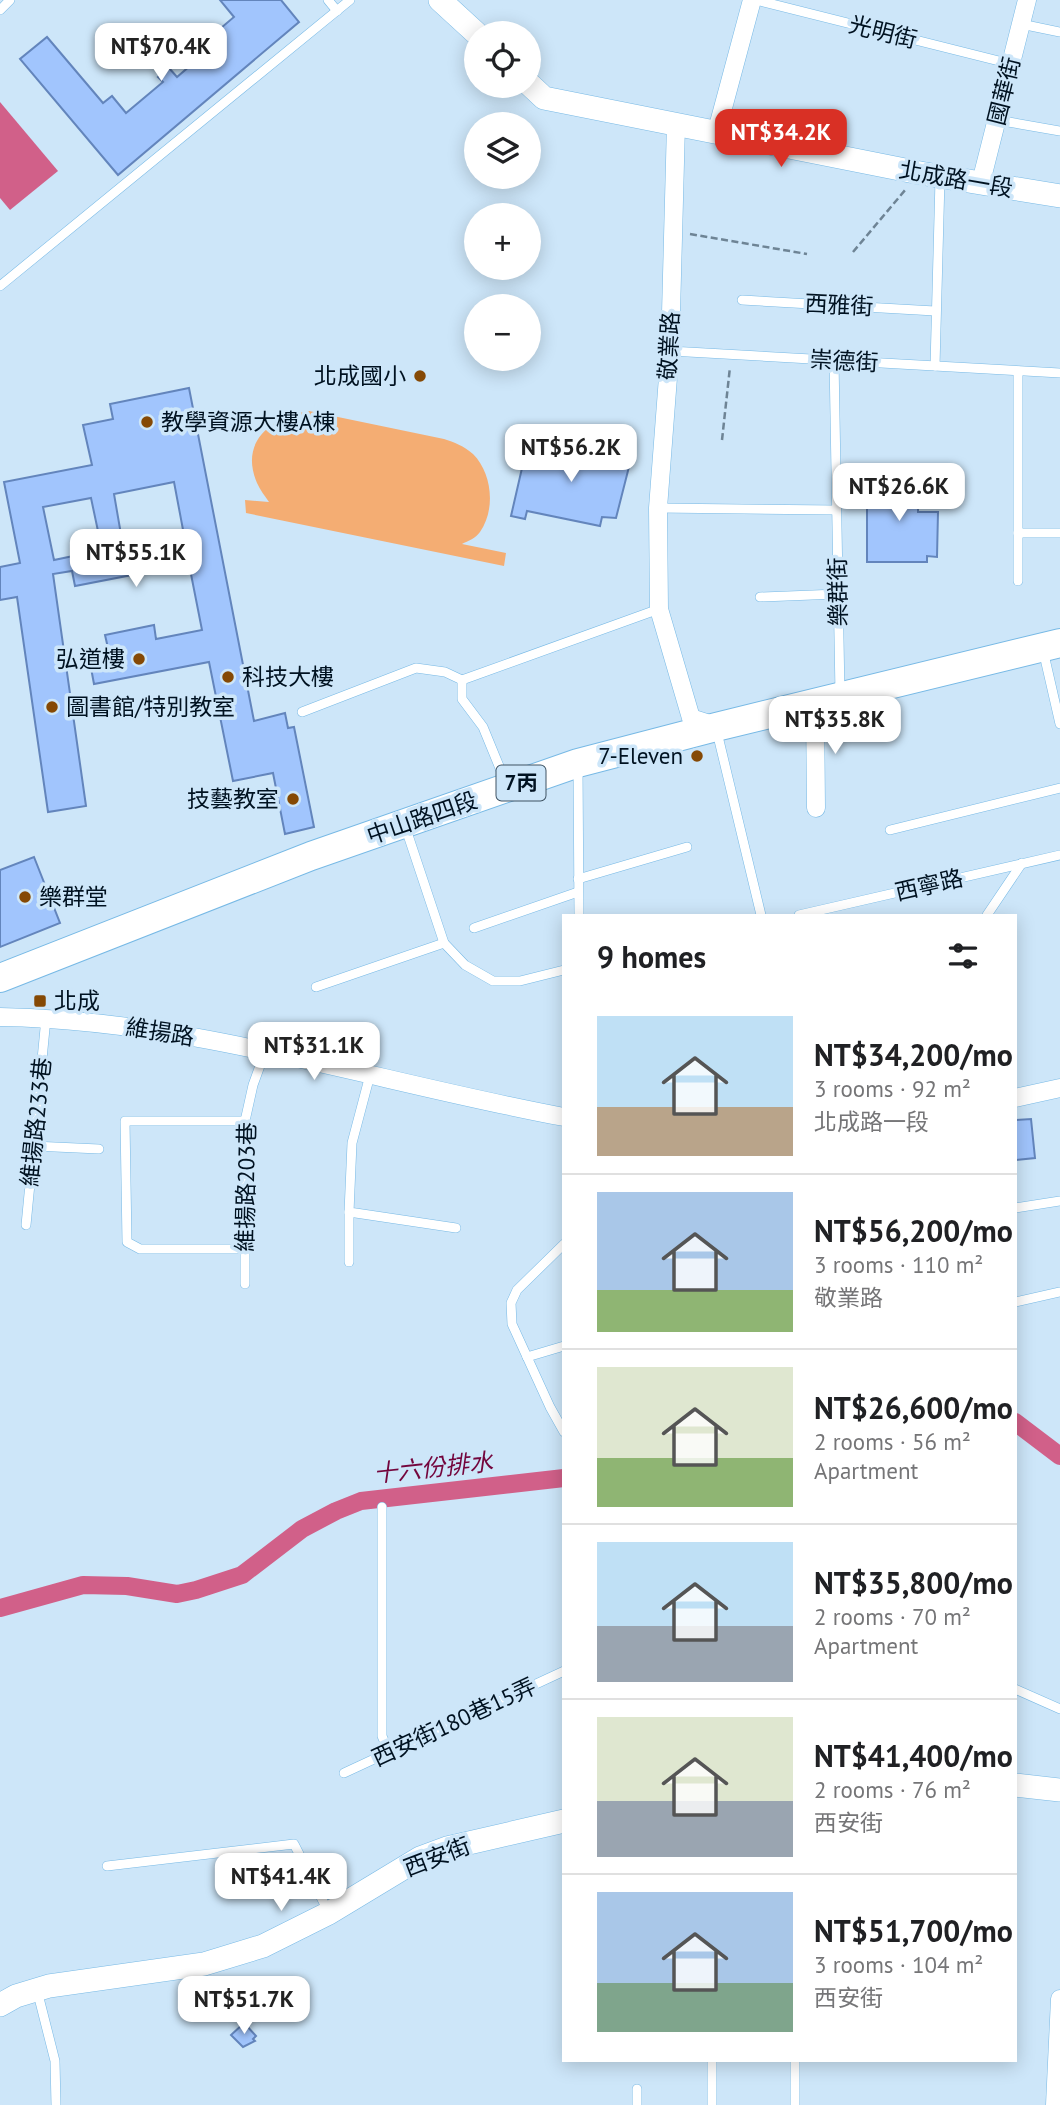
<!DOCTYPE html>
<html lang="en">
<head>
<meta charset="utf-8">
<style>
  body { margin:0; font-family:"PT Sans","Noto Sans TC",sans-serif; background:#f6f6f6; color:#202124; height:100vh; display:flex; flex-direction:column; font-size:26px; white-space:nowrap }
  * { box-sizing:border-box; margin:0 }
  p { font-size:23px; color:#757577 }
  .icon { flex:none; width:38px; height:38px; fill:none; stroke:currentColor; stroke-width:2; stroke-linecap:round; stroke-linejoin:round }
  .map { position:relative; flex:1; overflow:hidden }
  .drawer { position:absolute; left:562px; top:914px; width:455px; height:1148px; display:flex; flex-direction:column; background:#fff; border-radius:0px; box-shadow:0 4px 18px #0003 }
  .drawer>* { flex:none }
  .controls { position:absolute; left:464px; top:21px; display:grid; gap:14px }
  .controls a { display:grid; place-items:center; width:77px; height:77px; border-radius:50%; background:#fff; box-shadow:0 4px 18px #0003; font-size:35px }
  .price { position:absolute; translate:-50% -60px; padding:0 16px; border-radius:14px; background:#fff; color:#222; font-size:23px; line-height:46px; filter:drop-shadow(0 2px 4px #0008) }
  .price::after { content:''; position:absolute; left:50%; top:42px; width:21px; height:16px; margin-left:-10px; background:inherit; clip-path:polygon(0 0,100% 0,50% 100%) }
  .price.selected { background:#d93025; color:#fff }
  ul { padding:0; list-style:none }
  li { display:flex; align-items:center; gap:21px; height:175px; padding:0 35px }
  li+li { border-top:2px solid #e0e0e0 }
  li span { display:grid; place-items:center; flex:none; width:196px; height:140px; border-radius:0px; color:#555 }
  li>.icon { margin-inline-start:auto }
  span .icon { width:84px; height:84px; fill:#fffc; stroke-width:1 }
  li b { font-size:30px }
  h2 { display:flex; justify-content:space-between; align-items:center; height:84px; padding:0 35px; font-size:30px }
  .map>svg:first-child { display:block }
  .green { fill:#f4ad73 }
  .water { fill:#d16089 }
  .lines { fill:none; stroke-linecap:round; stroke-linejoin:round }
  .canal { stroke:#d16089; stroke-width:18 }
  .building { fill:#a1c5fd; stroke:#6385bc; stroke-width:2; fill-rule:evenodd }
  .service-casing { stroke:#77b9e5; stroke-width:10 }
  .minor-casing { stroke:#77b9e5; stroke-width:19 }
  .tertiary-casing { stroke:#77b9e5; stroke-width:24 }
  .primary-casing { stroke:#77b9e5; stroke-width:30 }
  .path { stroke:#6e8495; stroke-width:2.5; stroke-dasharray:7 3.5; stroke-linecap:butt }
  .service { stroke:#fff; stroke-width:9 }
  .minor { stroke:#fff; stroke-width:18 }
  .tertiary { stroke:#fff; stroke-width:23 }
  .primary { stroke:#fff; stroke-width:28 }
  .poi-dot { fill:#854905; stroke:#cde6f9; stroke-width:2.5 }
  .labels { text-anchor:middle; stroke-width:7; stroke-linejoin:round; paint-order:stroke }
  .shield { fill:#cde6f9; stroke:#3e5262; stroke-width:2 }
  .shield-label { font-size:21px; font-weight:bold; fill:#001221 }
  .street-label { font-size:23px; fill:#001221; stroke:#cde6f9 }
  .poi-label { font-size:23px; fill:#001221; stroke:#cde6f9; text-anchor:start }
  .water-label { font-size:24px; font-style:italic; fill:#73053c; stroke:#cde6f9 }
</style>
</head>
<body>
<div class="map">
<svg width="1060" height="2105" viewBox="0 0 1060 2105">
  <rect width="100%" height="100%" fill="#cde6f9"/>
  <!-- green -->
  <path class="green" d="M309,411L444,439C454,442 464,446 473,454C492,473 496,509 480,532C476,538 468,541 462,544L506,553L504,566L246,513L245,500L269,502C265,496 260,490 257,483C239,441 272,417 309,411Z"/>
  <!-- water -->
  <path class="water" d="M0,102L58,171L10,210L0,198Z"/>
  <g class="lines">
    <!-- canal -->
    <g class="canal">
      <path d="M1015,1422L1060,1456"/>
      <path d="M0,1608L83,1585L127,1586L177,1594L196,1590L242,1575L302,1529L336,1511L361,1501L564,1478"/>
    </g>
  </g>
  <!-- building -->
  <g class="building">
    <path d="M220,0H281L299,22L118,175L20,59L47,37L103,103L112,96L126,113L163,82L158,77L169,68L177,77L206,52L201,45L234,17Z"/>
    <path d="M189,388L254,721L285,713L288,728L294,727L314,827L285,834L273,773L233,781L209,662L94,684L88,652L108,648L105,635L154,625L156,639L202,630L189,564L75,586L72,571L53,574L86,806L48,812L17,597L0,600V567L20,563L4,482L92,465L83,425L113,419L110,404ZM174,482L184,535L123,546L114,494ZM91,498L102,550L54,560L43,507Z"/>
    <path d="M528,442L617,457L620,449L633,451L616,518L602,517L600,526L527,511L525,519L511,516Z"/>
    <path d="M867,477L918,478V512H938L937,557L927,556V562H867Z"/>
    <path d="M34,857L60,923L0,947V870Z"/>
    <path d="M1031,1119L1035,1158L1015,1160V1120Z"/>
    <path d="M242,2025L244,2027L246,2025L256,2036L253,2039L255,2041L243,2047L231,2035Z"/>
  </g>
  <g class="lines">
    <defs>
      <g id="service">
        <path d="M328,0L337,11"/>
        <path d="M756,0L1011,64"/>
        <path d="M0,10L10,0"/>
        <path d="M1021,24L1060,32"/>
        <path d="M997,120L1060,131"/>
        <path d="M0,286L350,0"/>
        <path d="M742,300L935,311"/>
        <path d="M670,351L1060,373"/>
        <path d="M834,360L840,694"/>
        <path d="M935,366L940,179"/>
        <path d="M1018,371V533H1060"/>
        <path d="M658,508L836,510"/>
        <path d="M1018,533V581"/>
        <path d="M760,597L838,594"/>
        <path d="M1043,650L1060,724"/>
        <path d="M462,680L659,609"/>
        <path d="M462,680V699L483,727L506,783"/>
        <path d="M302,712L416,668L445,672L462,680"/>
        <path d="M717,732L761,915"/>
        <path d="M578,767L579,915"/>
        <path d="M405,826L444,943L465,965L493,981H520L564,970"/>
        <path d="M890,830L1060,788"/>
        <path d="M578,879L687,847"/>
        <path d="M799,915L1060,855"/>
        <path d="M987,915L1022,863"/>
        <path d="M474,928L578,892"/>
        <path d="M316,987L444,943"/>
        <path d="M370,1075L352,1143L349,1212L456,1228"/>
        <path d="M33,1146L99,1149"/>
        <path d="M1015,1208L1060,1201"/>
        <path d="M26,1225L46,1018"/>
        <path d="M564,1244L517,1290L511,1303L512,1324L550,1407L564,1432"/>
        <path d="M244,1249H140L127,1242L125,1121H245"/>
        <path d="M349,1262V1212"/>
        <path d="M245,1284V1121L253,1085L265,1052"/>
        <path d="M1015,1302L1060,1292"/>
        <path d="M527,1357L564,1346"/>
        <path d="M382,1507V1736L389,1752"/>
        <path d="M1015,1689L1060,1709"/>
        <path d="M344,1773L564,1671"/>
        <path d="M107,1866L294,1844L328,1911"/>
        <path d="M37,1990L55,2061L56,2105"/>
        <path d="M712,2060V2105"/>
        <path d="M637,2105V2089"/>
        <path d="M795,2105V2060"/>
      </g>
      <g id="minor">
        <path d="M676,124L670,351L658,508L659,609L691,718L713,725"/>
        <path d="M716,134L752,0"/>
        <path d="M981,182L1027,0"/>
        <path d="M815,704L816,808"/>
        <path d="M0,1017C192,1020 376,1082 564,1117"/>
        <path d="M1015,1098L1060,1088"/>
        <path d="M1055,2105L1060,1999"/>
      </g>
      <g id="tertiary">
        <path d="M440,0L476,33"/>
        <path d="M528,83L544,98L920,173L1060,196"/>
        <path d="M1015,1785L1060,1790"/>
        <path d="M0,2005L16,1996L49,1986L204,1964L263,1946L329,1913L420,1858L447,1848L564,1821"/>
      </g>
      <path id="primary" d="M0,978L311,856L578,763L716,727L1060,643"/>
    </defs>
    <!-- service casing -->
    <use href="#service" class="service-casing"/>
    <!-- minor casing -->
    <use href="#minor" class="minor-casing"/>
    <!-- tertiary casing -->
    <use href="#tertiary" class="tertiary-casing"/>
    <!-- primary casing -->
    <use href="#primary" class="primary-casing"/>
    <!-- path -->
    <g class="path">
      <path d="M690,234L807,254"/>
      <path d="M853,252L906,189"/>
      <path d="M722,440L730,367"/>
    </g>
    <!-- service -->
    <use href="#service" class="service"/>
    <!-- minor -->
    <use href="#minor" class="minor"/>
    <!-- tertiary -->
    <use href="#tertiary" class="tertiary"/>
    <!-- primary -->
    <use href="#primary" class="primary"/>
  </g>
  <!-- markers -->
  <g class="poi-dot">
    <circle cx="420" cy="376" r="7"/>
    <circle cx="147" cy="422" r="7"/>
    <circle cx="139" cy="659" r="7"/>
    <circle cx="228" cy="677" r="7"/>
    <circle cx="52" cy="707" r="7"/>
    <circle cx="697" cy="756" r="7"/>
    <circle cx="293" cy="799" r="7"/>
    <circle cx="25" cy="897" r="7"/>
    <rect x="33" y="994" width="14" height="14" rx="3.5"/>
  </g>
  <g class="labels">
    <!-- shield labels -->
    <rect class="shield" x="496.5" y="765.5" width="49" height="35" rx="5"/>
    <g class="shield-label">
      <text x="521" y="790">7丙</text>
    </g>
    <!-- street labels -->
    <g class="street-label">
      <text transform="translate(883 32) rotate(14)" y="8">光明街</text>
      <text transform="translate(1004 91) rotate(-76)" y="8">國華街</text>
      <text transform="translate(956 179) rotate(10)" y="8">北成路一段</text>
      <text transform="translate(839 305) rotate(3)" y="8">西雅街</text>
      <text transform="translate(669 346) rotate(-87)" y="8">敬業路</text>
      <text transform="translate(844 361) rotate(3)" y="8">崇德街</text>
      <text transform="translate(838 592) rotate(-91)" y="8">樂群街</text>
      <text transform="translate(422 818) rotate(-19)" y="8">中山路四段</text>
      <text transform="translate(929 885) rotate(-13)" y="8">西寧路</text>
      <text transform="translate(160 1032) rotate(9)" y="8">維揚路</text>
      <text transform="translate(36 1122) rotate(-84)" y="8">維揚路233巷</text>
      <text transform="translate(246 1187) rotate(-89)" y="8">維揚路203巷</text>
      <text transform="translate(454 1722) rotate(-25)" y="8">西安街180巷15弄</text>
      <text transform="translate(437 1857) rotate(-21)" y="8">西安街</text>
    </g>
    <!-- poi labels -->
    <g class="poi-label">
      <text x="406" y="384" text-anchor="end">北成國小</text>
      <text x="161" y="430">教學資源大樓A棟</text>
      <text x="125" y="667" text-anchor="end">弘道樓</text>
      <text x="242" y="685">科技大樓</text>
      <text x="66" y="715">圖書館/特別教室</text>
      <text x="683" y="764" text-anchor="end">7-Eleven</text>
      <text x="279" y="807" text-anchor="end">技藝教室</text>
      <text x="39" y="905">樂群堂</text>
      <text x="54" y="1009">北成</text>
    </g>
    <!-- water labels -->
    <g class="water-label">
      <text transform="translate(433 1468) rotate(-6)" y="8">十六份排水</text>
    </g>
  </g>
</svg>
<div class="controls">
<a><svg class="icon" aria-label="locate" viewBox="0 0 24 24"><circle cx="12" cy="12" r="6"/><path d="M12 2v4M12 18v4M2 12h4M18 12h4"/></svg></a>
<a><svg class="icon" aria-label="layers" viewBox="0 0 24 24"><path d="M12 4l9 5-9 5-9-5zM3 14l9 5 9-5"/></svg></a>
<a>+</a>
<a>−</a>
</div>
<b class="price" style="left:161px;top:83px">NT$70.4K</b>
<b class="price selected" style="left:781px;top:169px">NT$34.2K</b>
<b class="price" style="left:571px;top:484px">NT$56.2K</b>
<b class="price" style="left:899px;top:523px">NT$26.6K</b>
<b class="price" style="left:136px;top:589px">NT$55.1K</b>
<b class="price" style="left:835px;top:756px">NT$35.8K</b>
<b class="price" style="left:314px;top:1082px">NT$31.1K</b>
<b class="price" style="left:281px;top:1913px">NT$41.4K</b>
<b class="price" style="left:244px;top:2036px">NT$51.7K</b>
<section class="drawer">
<h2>9 homes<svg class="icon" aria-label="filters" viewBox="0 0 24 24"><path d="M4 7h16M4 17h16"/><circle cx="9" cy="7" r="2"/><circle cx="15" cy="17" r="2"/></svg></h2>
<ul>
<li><span style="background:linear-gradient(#bfe0f5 65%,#b9a48a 0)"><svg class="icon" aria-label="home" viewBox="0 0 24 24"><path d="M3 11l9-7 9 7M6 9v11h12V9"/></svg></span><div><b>NT$34,200/mo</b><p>3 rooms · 92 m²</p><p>北成路一段</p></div></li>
<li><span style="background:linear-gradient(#a9c7e8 70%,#8fb573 0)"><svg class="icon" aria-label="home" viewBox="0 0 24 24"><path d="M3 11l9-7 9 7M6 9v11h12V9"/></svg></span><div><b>NT$56,200/mo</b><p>3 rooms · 110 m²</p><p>敬業路</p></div></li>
<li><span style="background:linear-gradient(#dfe7d0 65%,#8fb573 0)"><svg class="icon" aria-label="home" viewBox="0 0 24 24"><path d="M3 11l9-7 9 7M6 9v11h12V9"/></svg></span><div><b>NT$26,600/mo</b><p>2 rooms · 56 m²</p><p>Apartment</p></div></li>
<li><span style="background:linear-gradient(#bfe0f5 60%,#9aa5b1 0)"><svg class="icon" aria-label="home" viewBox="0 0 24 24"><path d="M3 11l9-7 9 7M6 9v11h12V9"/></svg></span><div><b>NT$35,800/mo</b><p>2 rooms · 70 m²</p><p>Apartment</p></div></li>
<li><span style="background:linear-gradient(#dfe7d0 60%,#9aa5b1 0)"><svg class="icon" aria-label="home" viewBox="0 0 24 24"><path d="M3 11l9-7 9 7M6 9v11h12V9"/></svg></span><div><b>NT$41,400/mo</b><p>2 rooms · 76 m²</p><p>西安街</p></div></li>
<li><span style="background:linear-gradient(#a9c7e8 65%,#7fa58c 0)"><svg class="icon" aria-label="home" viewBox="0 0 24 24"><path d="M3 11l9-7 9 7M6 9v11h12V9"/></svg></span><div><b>NT$51,700/mo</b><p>3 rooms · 104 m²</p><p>西安街</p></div></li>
</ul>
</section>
</div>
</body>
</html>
